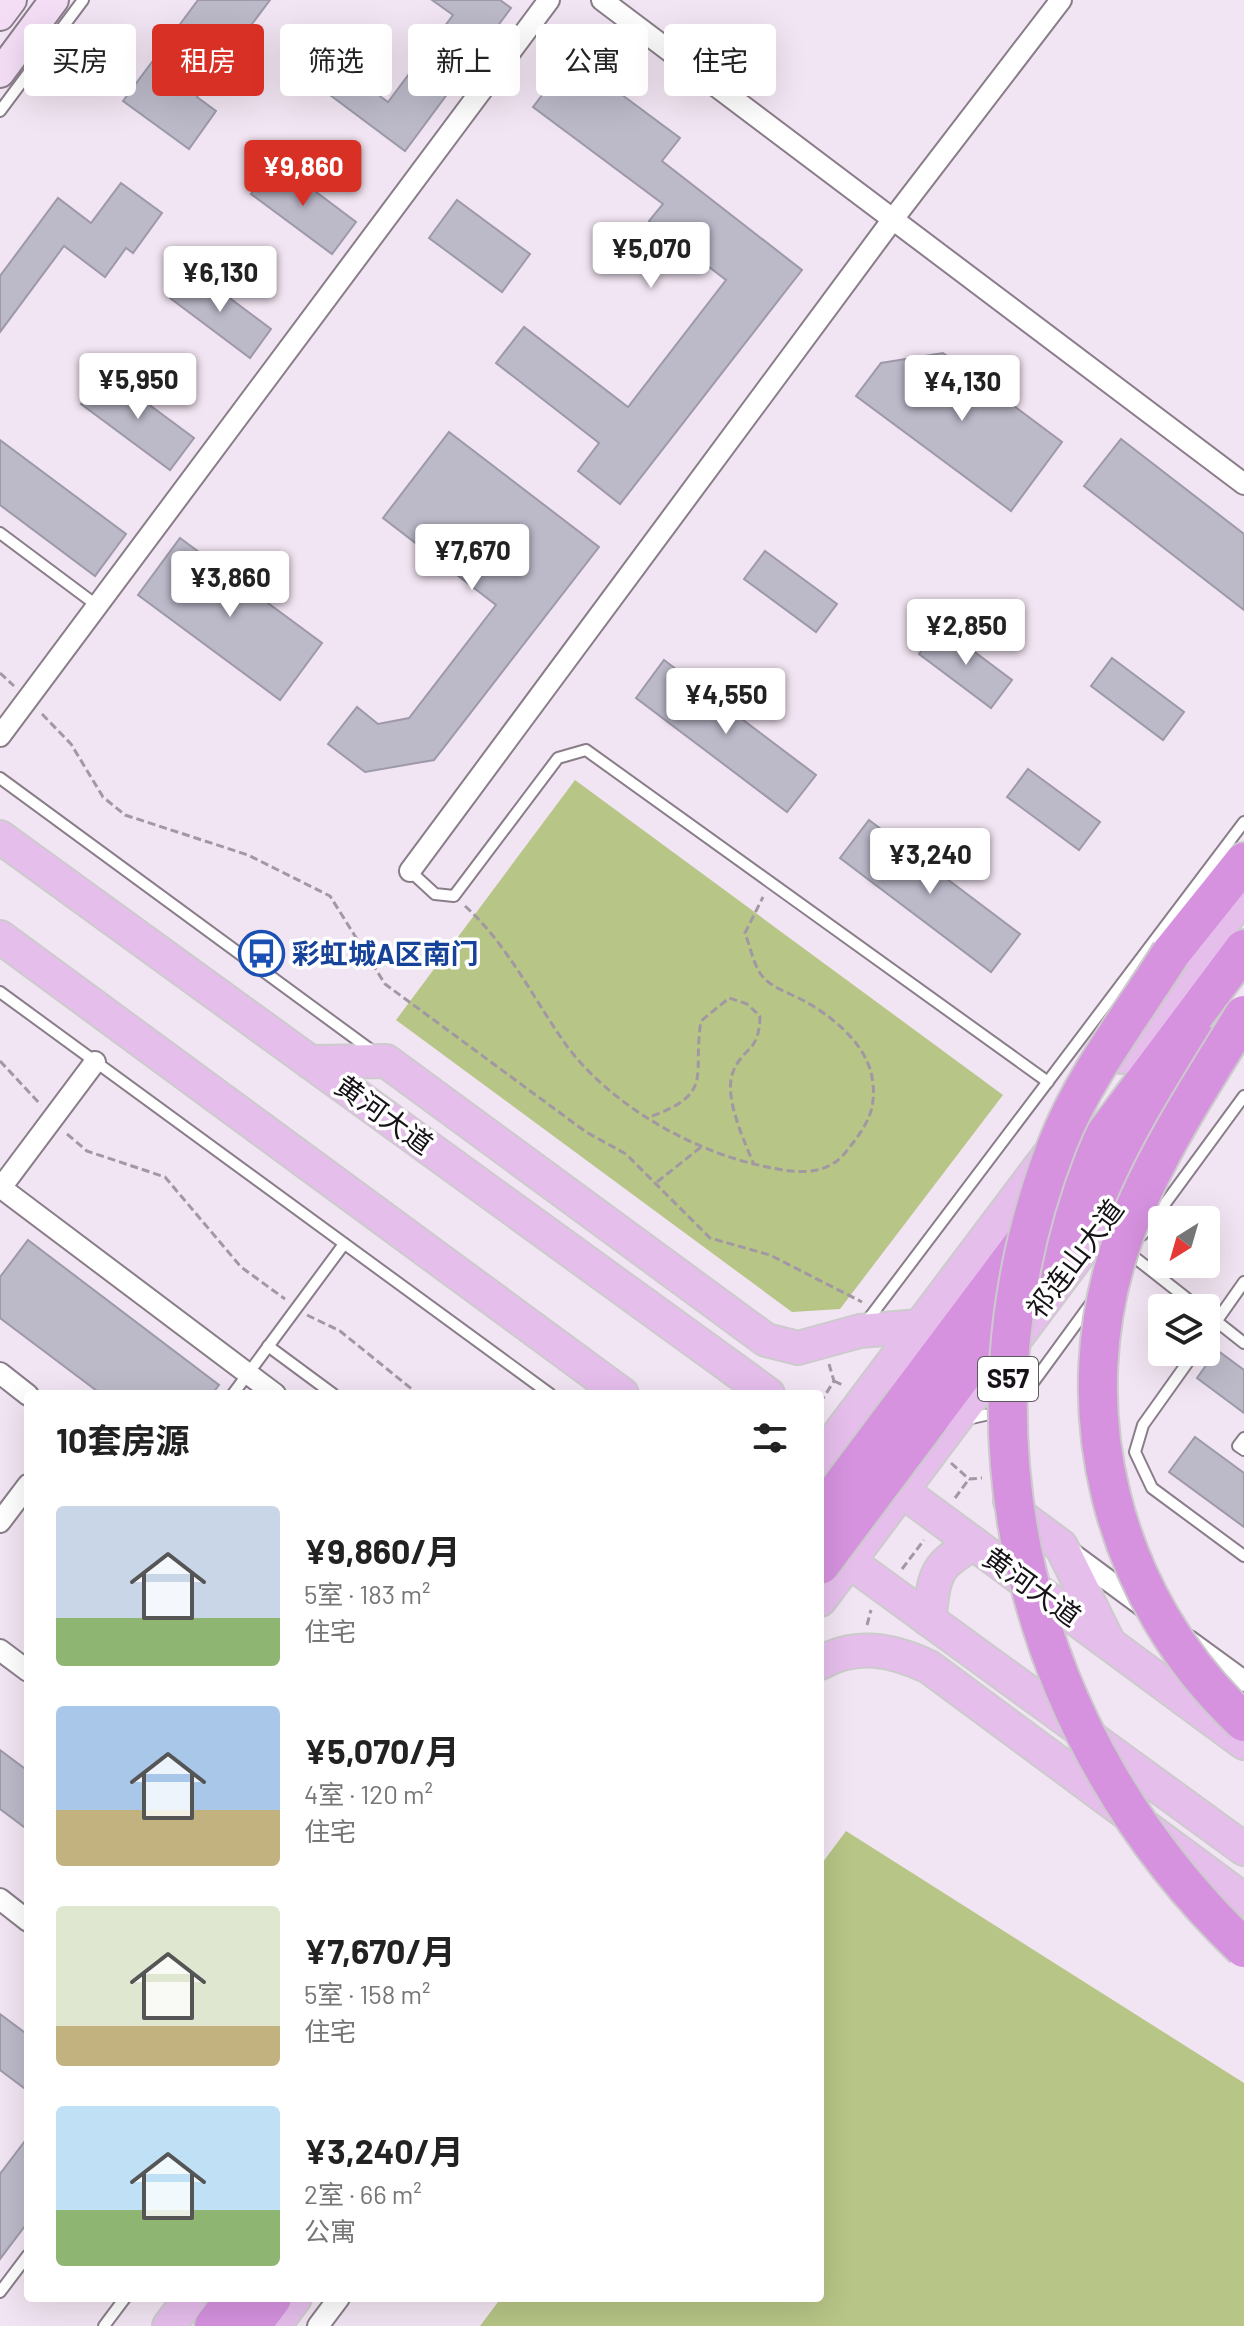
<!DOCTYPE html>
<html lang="zh">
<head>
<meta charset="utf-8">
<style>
  body { margin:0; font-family:Barlow,"Noto Sans SC",sans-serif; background:#f6f6f6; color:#222; height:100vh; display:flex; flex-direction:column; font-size:30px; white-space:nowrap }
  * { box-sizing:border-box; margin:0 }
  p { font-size:26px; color:#767676 }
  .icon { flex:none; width:44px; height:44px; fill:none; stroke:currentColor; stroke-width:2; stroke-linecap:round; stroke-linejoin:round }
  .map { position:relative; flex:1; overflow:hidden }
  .sheet { position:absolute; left:24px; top:1390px; width:800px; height:912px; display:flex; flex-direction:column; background:#fff; border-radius:8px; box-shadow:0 8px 32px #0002 }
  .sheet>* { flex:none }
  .guide { position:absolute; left:24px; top:24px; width:800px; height:72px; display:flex; gap:16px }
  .needle { width:52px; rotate:217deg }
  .controls { position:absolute; left:1148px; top:1206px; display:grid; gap:16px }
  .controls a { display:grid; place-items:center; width:72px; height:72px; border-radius:8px; background:#fff; box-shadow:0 8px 32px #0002; font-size:40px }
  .price { position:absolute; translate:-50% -68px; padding:0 18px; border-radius:8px; background:#fff; color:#222; font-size:26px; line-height:52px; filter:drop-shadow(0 2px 4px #0008) }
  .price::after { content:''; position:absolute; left:50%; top:48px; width:24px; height:18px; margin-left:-12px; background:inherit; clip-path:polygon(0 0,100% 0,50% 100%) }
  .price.active { background:#d93025; color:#fff }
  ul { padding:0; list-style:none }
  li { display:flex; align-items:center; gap:24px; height:200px; padding:0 32px }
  li span { display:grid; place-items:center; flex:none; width:224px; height:160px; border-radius:8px; color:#555 }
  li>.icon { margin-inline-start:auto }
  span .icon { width:96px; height:96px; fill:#fffc; stroke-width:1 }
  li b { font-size:34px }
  h2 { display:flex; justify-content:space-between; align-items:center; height:96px; padding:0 32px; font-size:34px }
  .pill { padding:0 28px; border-radius:8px; background:#fff; box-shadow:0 8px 32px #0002; font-size:28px; line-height:72px }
  .pill.active { background:#d93025; color:#fff }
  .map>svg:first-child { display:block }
  .green { fill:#b7c586 }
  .building { fill:#bcb9c9; stroke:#9d99a9; stroke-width:2 }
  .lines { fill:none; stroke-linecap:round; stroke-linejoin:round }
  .lane-casing { stroke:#897d89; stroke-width:14 }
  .street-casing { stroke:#897d89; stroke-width:24 }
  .secondary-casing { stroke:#897d89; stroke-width:32 }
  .primary-casing { stroke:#cccbcc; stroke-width:36 }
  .highway-casing { stroke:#cccbcc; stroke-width:42 }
  .path { stroke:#a298a3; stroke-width:3; stroke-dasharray:8 4; stroke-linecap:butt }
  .lane { stroke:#fff; stroke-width:10 }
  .street { stroke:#fff; stroke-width:20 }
  .secondary { stroke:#f3def5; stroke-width:28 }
  .primary { stroke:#e6beec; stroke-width:32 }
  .highway { stroke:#d692df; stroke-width:38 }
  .highway-bridge-casing { stroke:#cccbcc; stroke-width:42; stroke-linecap:butt }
  .highway-bridge { stroke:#d692df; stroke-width:38 }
  .labels { text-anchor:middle; stroke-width:7; stroke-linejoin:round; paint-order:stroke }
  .shield { fill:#fff; stroke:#5c595d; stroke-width:2 }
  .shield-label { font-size:26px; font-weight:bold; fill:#161217 }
  .transit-label { font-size:28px; font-weight:bold; fill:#164399; stroke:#fff; text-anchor:start }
  .street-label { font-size:28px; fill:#161217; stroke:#fff }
</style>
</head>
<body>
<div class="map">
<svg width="1244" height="2326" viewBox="0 0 1244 2326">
  <rect width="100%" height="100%" fill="#f2e5f3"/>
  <!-- green -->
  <g class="green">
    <path d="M575,780L1003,1095L840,1309L792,1312L396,1020Z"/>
    <path d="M846,1831L1244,2083V2326H480L501,2298H820V1866Z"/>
  </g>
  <!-- building -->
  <g class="building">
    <path d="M198,0H270L197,97L216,111L189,149L123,101Z"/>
    <path d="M432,0H500L511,8L405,151L322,89L339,66L388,102L453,15Z"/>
    <path d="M571,57L680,138L662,161L802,270L620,504L578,471L599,443L496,363L524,327L628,407L726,280L649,221L663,204L533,107Z"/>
    <path d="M275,161L356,222L332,254L251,194Z"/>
    <path d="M121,183L162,213L133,253L126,248L105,277L64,246L0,332V276L58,198L91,223Z"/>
    <path d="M457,200L530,254L502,292L429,238Z"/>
    <path d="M191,269L271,329L250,358L170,298Z"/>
    <path d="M943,353L1062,442L1011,511L856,396L881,363Z"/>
    <path d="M105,372L194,438L170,470L81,404Z"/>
    <path d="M449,432L599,547L434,760L365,772L328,744L357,707L378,724L409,718L496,605L383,518Z"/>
    <path d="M1121,439L1244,534V610L1084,486Z"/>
    <path d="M0,440L126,534L95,576L0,505Z"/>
    <path d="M180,538L322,643L280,700L138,595Z"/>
    <path d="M765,551L837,604L816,632L744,579Z"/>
    <path d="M940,626L1012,680L991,708L919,654Z"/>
    <path d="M1112,658L1184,712L1163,740L1091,686Z"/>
    <path d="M664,660L816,775L787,812L636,698Z"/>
    <path d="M1028,769L1100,822L1079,850L1007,797Z"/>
    <path d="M869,820L1020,934L991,972L840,858Z"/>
    <path d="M28,1240L219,1385L212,1394H101L0,1318V1277Z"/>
    <path d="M1217,1350L1244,1370V1413L1197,1378Z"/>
    <path d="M1195,1437L1244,1473V1527L1169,1472Z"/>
    <path d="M0,1750L28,1771V1830L0,1809Z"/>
    <path d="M0,2014L28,2035V2091L0,2070Z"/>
    <path d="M28,2137V2222L0,2259V2174Z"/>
  </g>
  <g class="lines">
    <defs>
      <g id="lane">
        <path d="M0,111L83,0"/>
        <path d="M0,533L95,604"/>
        <path d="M0,778L375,1053"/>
        <path d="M410,871L435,894L454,896L558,758L586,750L1048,1082"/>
        <path d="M0,992L550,1394"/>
        <path d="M1142,1235L1244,1096"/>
        <path d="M1129,1253L1199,1308"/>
        <path d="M1206,1313L1244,1343"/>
        <path d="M864,1325L1244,822"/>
        <path d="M1206,1336L1244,1282"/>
        <path d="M268,1346L333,1394"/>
        <path d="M1195,1352L1143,1425L1135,1452L1152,1488L1244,1556"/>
        <path d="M233,1394L344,1244"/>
        <path d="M1021,1399L1092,1302"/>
        <path d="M967,1419L1003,1411"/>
        <path d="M1244,1438L1238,1446L1244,1450"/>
        <path d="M0,2292L28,2255"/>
        <path d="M104,2326L125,2298"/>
      </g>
      <g id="street">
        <path d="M602,0L1244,484"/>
        <path d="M0,736L549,0"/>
        <path d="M410,871L893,219L1061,0"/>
        <path d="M0,1187L275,1394"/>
        <path d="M0,1189L95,1062"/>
        <path d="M0,1373L28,1395"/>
        <path d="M0,1522L28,1485"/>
        <path d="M1067,1550L1151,1612"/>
        <path d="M1189,1641L1244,1681"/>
        <path d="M0,1650L28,1671"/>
        <path d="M0,1899L28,1921"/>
        <path d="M318,2326L339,2298"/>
      </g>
      <g id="secondary">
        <path d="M0,16L12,0"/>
        <path d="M0,73L54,0"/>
      </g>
      <g id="primary">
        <path d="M0,837L768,1394"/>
        <path d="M0,937L622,1394"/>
        <path d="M1122,1057L1244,895"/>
        <path d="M310,1062L386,1061L766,1340L798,1348L860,1331L920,1326"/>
        <path d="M820,1459L1051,1152"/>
        <path d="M886,1479L1244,1743"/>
        <path d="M1010,1501L1015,1512L1061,1546L1107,1639"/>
        <path d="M832,1549L1244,1849"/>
        <path d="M820,1600L1142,1170"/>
        <path d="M929,1620C935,1575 933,1566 974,1544"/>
        <path d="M820,1663C857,1642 893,1650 929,1667L1244,1900"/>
        <path d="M169,2326L190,2298"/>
        <path d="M274,2326L295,2298"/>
      </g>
      <g id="highway">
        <path d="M1171,953L1244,862"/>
        <path d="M906,1400L1244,949"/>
        <path d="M930,1418L1208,1046"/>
        <path d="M214,2326L235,2298"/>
        <path d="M251,2326L272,2298"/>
      </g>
    </defs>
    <!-- lane casing -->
    <use href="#lane" class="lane-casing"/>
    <!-- street casing -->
    <use href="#street" class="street-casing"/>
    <!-- secondary casing -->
    <use href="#secondary" class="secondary-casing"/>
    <!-- primary casing -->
    <use href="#primary" class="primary-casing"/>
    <!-- highway casing -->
    <use href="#highway" class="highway-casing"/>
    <!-- path -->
    <g class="path">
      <path d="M0,673L14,686"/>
      <path d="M42,714L71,744L103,797L125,815L248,855L330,896L385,984L586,1132L626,1154L710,1238L770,1255L862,1302"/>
      <path d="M465,906C507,944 532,996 564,1042C609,1105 693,1152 767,1167C795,1173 825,1177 845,1153C865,1128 878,1111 872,1077C866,1044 833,1017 806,1002C791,993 769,988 760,973C753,962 750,946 745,933L763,897"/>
      <path d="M0,1061L41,1105"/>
      <path d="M652,1116C715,1093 692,1075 701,1021L729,998L747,1004L760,1016C759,1054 744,1045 733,1072C723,1097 745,1142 754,1165"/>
      <path d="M67,1134L87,1151L165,1177L241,1267L285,1299"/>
      <path d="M657,1182L701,1147"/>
      <path d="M307,1315L340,1331L418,1394"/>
      <path d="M834,1381L845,1386"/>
      <path d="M820,1403L834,1381L829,1364"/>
      <path d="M951,1463L969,1479L982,1478"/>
      <path d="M955,1498L969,1479"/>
      <path d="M902,1569L924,1540"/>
      <path d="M867,1625L871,1610"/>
    </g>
    <!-- lane -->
    <use href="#lane" class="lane"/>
    <!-- street -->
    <use href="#street" class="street"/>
    <!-- secondary -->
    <use href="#secondary" class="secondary"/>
    <!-- primary -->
    <use href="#primary" class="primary"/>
    <!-- highway -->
    <use href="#highway" class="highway"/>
    <defs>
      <g id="highway-bridge">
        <path d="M1171,953C1132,1015 1084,1076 1057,1145C947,1429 1026,1740 1244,1948"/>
        <path d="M1244,1015C1201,1085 1154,1156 1125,1233C1062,1405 1111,1598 1244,1722"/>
        <path d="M820,1515L906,1400"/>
        <path d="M820,1565L930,1418"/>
      </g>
    </defs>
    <!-- highway-bridge casing -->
    <use href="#highway-bridge" class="highway-bridge-casing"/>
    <!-- highway-bridge -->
    <use href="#highway-bridge" class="highway-bridge"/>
  </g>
  <!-- icons -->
  <defs>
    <symbol id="bus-ring" viewBox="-11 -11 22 22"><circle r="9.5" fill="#fff" stroke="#1a4fb4" stroke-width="1.5"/><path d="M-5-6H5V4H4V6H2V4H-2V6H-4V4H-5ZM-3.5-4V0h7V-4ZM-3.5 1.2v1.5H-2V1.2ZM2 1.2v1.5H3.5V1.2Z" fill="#1a4fb4"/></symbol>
  </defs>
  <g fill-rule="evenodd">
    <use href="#bus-ring" x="236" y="928" width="51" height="51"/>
  </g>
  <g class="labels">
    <!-- shield labels -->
    <rect class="shield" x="978" y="1357" width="60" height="44" rx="6"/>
    <g class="shield-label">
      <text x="1008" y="1388">S57</text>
    </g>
    <!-- transit labels -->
    <g class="transit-label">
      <text x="292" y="964">彩虹城A区南门</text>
    </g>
    <!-- street labels -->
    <g class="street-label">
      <text transform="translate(384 1115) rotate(36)" y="10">黄河大道</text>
      <text transform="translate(1075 1259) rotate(-53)" y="10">祁连山大道</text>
      <text transform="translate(1032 1587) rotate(36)" y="10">黄河大道</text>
    </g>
  </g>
</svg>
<div class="controls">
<a><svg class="needle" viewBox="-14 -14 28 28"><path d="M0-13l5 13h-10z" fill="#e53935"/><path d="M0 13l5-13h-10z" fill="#767676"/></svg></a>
<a><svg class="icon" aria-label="layers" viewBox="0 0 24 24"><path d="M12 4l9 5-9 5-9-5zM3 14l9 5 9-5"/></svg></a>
</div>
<b class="price active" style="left:303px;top:208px">¥9,860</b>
<b class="price" style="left:651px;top:290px">¥5,070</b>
<b class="price" style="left:220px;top:314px">¥6,130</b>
<b class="price" style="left:138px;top:421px">¥5,950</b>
<b class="price" style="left:962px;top:423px">¥4,130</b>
<b class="price" style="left:472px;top:592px">¥7,670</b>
<b class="price" style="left:230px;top:619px">¥3,860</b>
<b class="price" style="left:966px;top:667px">¥2,850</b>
<b class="price" style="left:726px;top:736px">¥4,550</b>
<b class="price" style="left:930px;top:896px">¥3,240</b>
<div class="guide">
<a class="pill">买房</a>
<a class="pill active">租房</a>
<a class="pill">筛选</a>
<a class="pill">新上</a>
<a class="pill">公寓</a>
<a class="pill">住宅</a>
</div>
<section class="sheet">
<h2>10套房源<svg class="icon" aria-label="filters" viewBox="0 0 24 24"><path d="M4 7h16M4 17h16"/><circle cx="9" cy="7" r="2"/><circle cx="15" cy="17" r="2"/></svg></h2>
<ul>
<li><span style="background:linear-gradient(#c9d6e8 70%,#8fb573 0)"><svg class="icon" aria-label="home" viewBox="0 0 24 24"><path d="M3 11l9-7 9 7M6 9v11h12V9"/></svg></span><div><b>¥9,860/月</b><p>5室 · 183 m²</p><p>住宅</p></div></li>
<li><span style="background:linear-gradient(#a9c7e8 65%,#c2b280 0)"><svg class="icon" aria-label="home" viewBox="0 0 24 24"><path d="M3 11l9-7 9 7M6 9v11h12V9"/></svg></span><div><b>¥5,070/月</b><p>4室 · 120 m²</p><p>住宅</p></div></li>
<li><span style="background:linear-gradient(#dfe7d0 75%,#c2b280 0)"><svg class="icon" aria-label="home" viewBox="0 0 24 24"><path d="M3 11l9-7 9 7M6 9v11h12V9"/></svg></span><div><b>¥7,670/月</b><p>5室 · 158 m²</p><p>住宅</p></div></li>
<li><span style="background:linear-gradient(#bfe0f5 65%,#8fb573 0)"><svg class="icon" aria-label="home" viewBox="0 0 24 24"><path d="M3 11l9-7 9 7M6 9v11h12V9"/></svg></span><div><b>¥3,240/月</b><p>2室 · 66 m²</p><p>公寓</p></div></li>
</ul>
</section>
</div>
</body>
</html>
